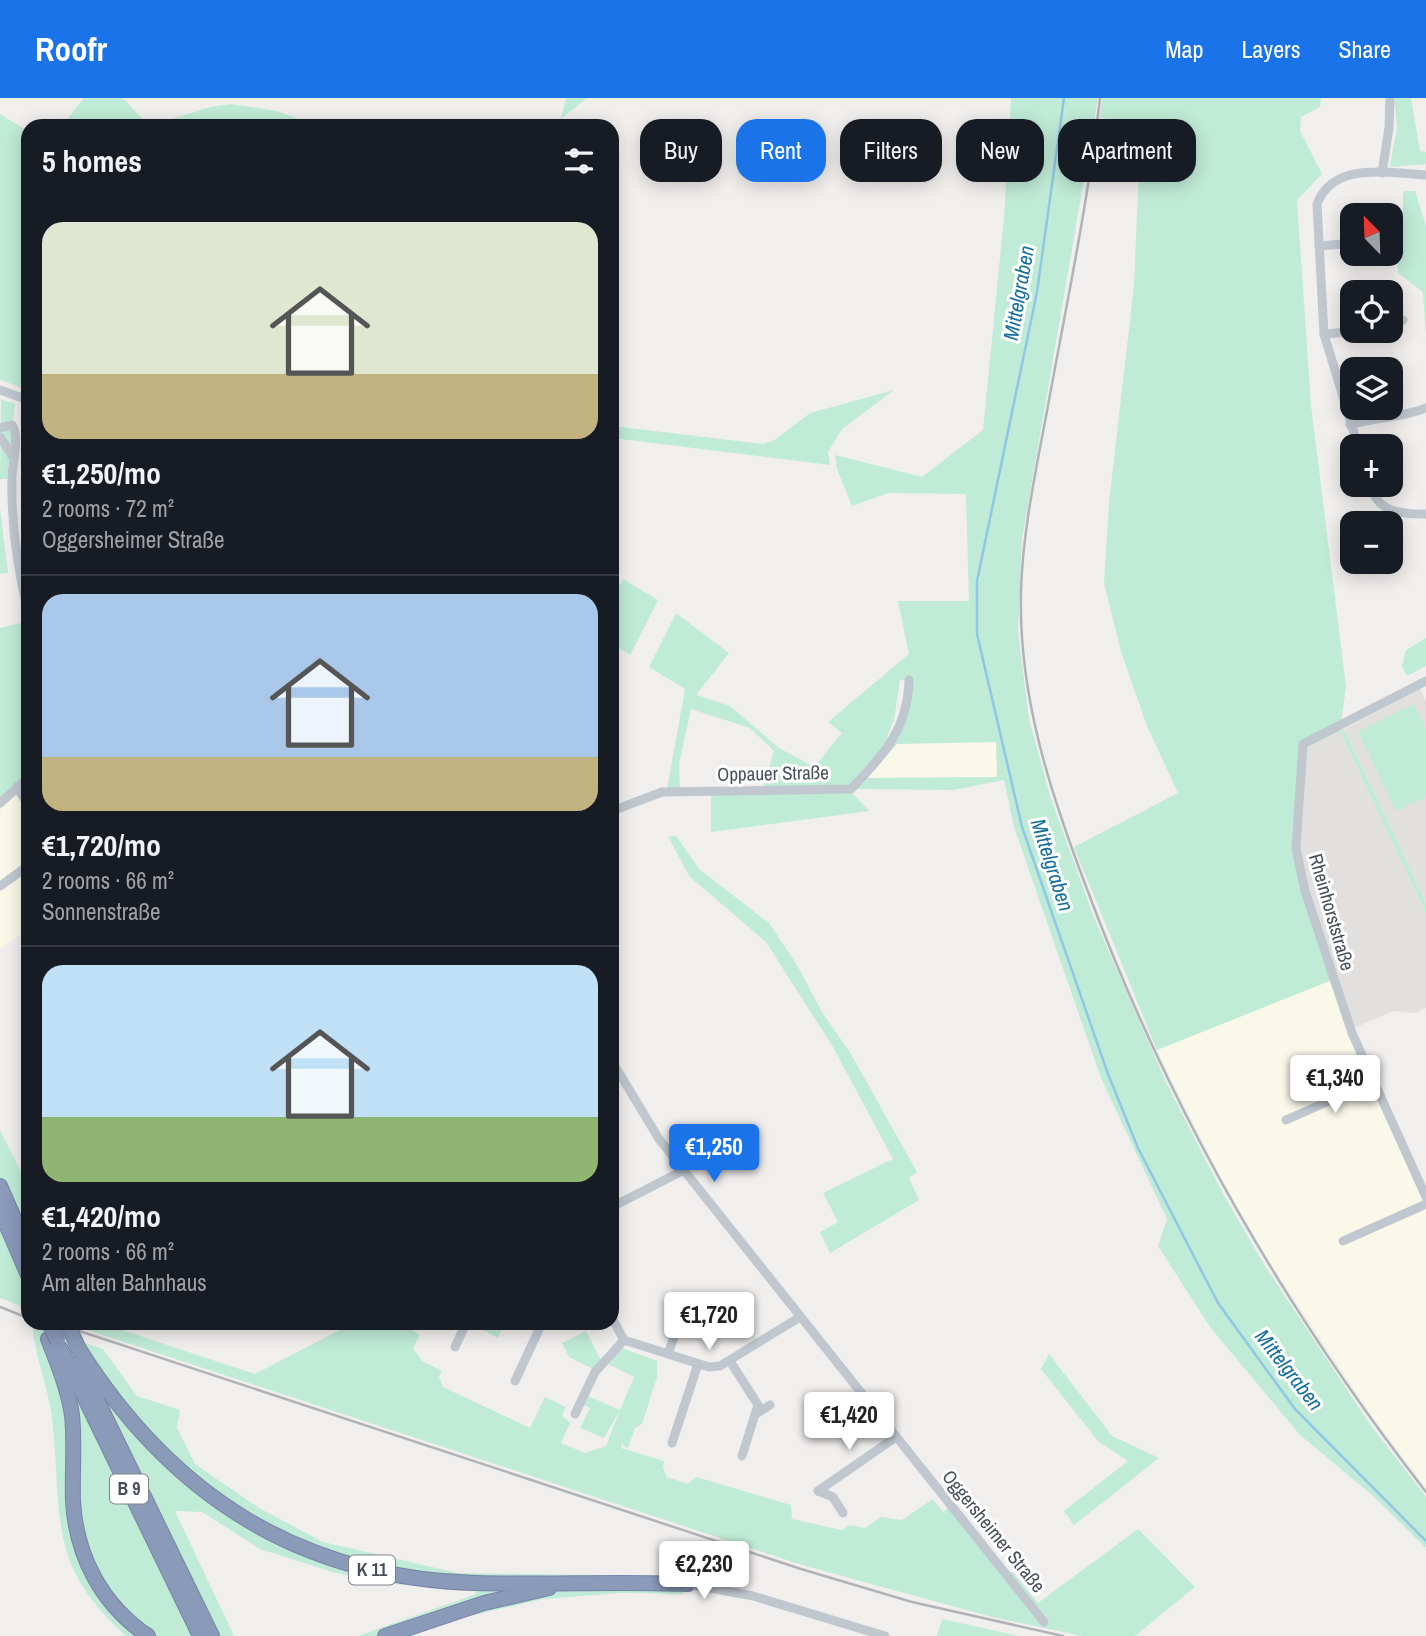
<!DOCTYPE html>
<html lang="en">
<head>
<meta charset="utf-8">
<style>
  body { margin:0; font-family:"Archivo Narrow",sans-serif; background:#20242c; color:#f1f3f6; height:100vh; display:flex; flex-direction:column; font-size:26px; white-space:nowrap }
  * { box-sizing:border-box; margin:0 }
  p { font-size:23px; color:#9ea1a6 }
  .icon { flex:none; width:38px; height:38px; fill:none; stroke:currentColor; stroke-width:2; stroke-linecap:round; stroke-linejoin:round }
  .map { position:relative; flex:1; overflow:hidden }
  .details { position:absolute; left:21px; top:21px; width:598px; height:1211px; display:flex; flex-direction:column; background:#171b24; border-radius:21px; box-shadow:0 4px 18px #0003 }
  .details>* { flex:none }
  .top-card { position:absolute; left:640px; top:21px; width:665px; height:63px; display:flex; gap:14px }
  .needle { width:46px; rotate:337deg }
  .buttons { position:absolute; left:1340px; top:105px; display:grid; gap:14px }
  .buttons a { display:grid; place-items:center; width:63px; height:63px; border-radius:14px; background:#171b24; box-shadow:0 4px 18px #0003; font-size:35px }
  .price { position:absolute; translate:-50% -60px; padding:0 16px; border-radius:7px; background:#fff; color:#222; font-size:23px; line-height:46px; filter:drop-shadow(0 2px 4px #0008) }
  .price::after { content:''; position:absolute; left:50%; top:42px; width:21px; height:16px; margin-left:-10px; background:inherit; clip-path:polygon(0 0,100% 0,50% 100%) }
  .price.selected { background:#1a73e8; color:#fff }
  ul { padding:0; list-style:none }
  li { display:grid; align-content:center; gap:14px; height:371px; padding:0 21px }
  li+li { border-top:2px solid #363941 }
  li span { display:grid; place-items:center; height:217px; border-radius:21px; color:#555 }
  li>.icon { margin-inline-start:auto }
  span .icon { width:126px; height:126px; fill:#fffc; stroke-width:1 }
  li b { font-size:30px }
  h2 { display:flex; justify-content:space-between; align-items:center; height:84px; padding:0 21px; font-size:30px }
  .chip { padding:0 24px; border-radius:21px; background:#171b24; box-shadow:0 4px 18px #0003; font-size:24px; line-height:63px }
  .chip.selected { background:#1a73e8; color:#fff }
  header { display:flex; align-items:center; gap:42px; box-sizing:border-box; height:98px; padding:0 35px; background:#1a73e8; color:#fff }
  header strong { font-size:33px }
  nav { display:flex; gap:38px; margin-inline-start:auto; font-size:24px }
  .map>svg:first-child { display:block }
  .commercial { fill:#faf8e9 }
  .education { fill:#e2e0df }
  .green { fill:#c0ebd7; fill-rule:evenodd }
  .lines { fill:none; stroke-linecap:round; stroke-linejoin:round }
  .stream { stroke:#90c7e5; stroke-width:2.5 }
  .highway-casing { stroke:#7585a5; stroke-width:16 }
  .minor { stroke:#c0c7cf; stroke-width:9 }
  .highway { stroke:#8a9ab9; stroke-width:14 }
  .rail { stroke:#b1b3b8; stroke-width:2.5 }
  .highway-bridge-casing { stroke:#7585a5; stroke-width:16; stroke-linecap:butt }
  .highway-bridge { stroke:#8a9ab9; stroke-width:14 }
  .labels { text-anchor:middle; stroke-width:6; stroke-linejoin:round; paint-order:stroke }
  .shield { fill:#fff; stroke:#7f848c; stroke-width:2 }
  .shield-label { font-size:18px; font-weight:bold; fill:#484f5a }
  .street-label { font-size:19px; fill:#484f5a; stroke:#fff }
  .water-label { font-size:21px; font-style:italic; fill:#176f9e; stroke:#fff }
</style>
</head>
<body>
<header>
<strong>Roofr</strong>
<nav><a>Map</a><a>Layers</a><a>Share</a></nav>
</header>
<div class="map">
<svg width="1426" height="1538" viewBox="0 0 1426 1538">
  <rect width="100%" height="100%" fill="#f1efee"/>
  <!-- commercial -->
  <g class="commercial">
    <path d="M996,643L998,679L866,680L897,646Z"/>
    <path d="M28,686V831L0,851V711Z"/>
    <path d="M1337,880L1349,918L1426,1091V1389L1374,1321L1270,1164L1227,1092L1157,952Z"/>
  </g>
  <!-- education -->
  <g class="education">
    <path d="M1420,591L1426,603V805L1344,631Z"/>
    <path d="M1340,632L1426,815V910L1415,915L1394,913L1354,930L1309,793L1300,750L1306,649Z"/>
  </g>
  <!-- green -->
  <g class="green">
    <path d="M84,0H123L149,28H62Z"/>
    <path d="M566,0H587L561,21Z"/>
    <path d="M1011,0H1098L1022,441L1018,534L1029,621L1051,701L1095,822L1165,982L1222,1094L1265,1168L1369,1325L1426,1399V1450L1373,1398L1300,1337L1210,1229L1158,1148L1167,1121L1101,980L1014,729L1004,682L953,692L763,690L774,653L750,630L691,611L679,665L680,691H667L685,591L649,569L676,515L729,555L696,597L730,608L779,650L814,669L842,635L828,624L909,556L898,503H969L966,396L888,395L852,408L837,371L835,357L922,379L983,332L1004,119ZM900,582H909L894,642L887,638L894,622ZM996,644L997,679L867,680L897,646Z"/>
    <path d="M1102,0H1321L1320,9L1301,19L1300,33L1322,76L1297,102L1311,308L1346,589L1340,632L1344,631L1426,805V815L1340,633L1307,649L1300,750L1309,793L1337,880L1157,952L1074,749L1178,695L1147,628L1121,554L1104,485L1109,405L1134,187L1141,25L1100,20Z"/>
    <path d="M1394,0H1411L1420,53L1426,54V66L1390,69L1397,29Z"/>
    <path d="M231,6L277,13L317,28H150L210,9Z"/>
    <path d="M0,16L28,33V292L0,282Z"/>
    <path d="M1403,93H1415L1426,128V240L1423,194L1398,175L1395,135L1403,124Z"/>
    <path d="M894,292L842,331L828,354L830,367L613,340V328L763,346L776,341L810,315Z"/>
    <path d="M1,301L15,306L7,381H0Z"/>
    <path d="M0,410L8,475L0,476Z"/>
    <path d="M623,481L658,502L630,557L613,546V500Z"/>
    <path d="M20,525L28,547V592L25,594L28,600V686L0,711V530Z"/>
    <path d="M1426,540V568L1407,578L1402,568L1406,552Z"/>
    <path d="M1414,606L1426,631V699L1396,713L1358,633Z"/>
    <path d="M851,694L869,713L711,734V696Z"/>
    <path d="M676,738L699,771L769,825L797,867L822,914L851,956L917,1074L909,1080L919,1102L830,1155L820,1134L838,1124L823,1095L893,1061L833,949L766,844L689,778L668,738Z"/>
    <path d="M0,1032L28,1088V1211L0,1200Z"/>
    <path d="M66,1225H101L255,1276L353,1225H402L420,1237L413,1250L422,1263L442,1273L439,1279L443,1289L530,1330L545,1299L566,1309L562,1317L570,1325L561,1345L585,1355L606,1348L619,1314L604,1340L580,1330L590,1310L584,1307L588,1298L620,1312L634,1279L608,1266L622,1250L657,1263V1279L642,1326L635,1330L628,1350L623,1348V1343L621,1350L664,1363L663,1370L667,1379L688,1386L696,1379L791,1407L792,1421L842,1432L850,1427L865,1430L881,1419L902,1422L933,1401L943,1414L948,1410L1000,1475L1013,1474L1038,1505L1138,1431L1195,1489L1135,1538H1082L992,1519L802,1467Z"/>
    <path d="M470,1225H504L498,1240Z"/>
    <path d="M32,1226L103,1251L137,1298L180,1312L177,1330L195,1366L259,1410L323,1444L458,1475L685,1478L683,1496L620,1495L544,1501L460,1520L408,1538H358L476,1496L474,1493L383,1485L332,1474L260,1451L202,1414L175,1413L234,1538H126C45,1465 63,1417 52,1320C48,1288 35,1259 32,1226Z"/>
    <path d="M586,1233L601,1263L593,1271L569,1259L562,1245Z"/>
    <path d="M1049,1256L1112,1338L1159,1360L1074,1427L1064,1413L1128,1363L1098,1343L1041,1271Z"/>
    <path d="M942,1521L1019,1538H937Z"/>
  </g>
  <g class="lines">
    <!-- stream -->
    <path class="stream" d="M1064,0L1037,194L977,483V536L1022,729L1108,976L1138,1050L1218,1205L1295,1311L1426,1443"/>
    <defs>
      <g id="highway">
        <path d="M0,1088L28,1152"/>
        <path d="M0,1112L28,1177"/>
        <path d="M48,1241C58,1266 68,1291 72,1317C75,1346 72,1375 73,1403C76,1458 102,1507 148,1538"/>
        <path d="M61,1251L200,1538"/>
        <path d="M79,1251C172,1398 300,1480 476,1485C547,1487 618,1483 688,1486"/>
        <path d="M79,1265L212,1538"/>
        <path d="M385,1538L484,1505L549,1490"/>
      </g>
    </defs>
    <!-- highway casing -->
    <use href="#highway" class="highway-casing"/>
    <!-- minor -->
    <g class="minor">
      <path d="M1382,75L1389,30L1390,0"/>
      <path d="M1319,148L1353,145"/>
      <path d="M1391,228L1403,222"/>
      <path d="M1324,236L1361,233"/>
      <path d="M0,292L28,302"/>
      <path d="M1350,327C1375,319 1403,320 1426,310"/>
      <path d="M0,330L12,327C20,339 12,365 12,380C11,426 17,469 28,514"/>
      <path d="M0,339L13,359"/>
      <path d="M1358,348L1324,236L1317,106C1333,63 1389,75 1426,77"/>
      <path d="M1370,387C1378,415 1400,416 1426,416"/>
      <path d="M1426,583L1303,646L1296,750L1305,793L1352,935L1426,1099"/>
      <path d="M17,689L28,707"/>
      <path d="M0,705L28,680"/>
      <path d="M612,713L662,694L851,691C883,658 908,631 909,582"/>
      <path d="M0,788L28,768"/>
      <path d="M612,963L659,1041L1044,1524"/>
      <path d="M1286,1022L1372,984"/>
      <path d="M612,1109L684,1072"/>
      <path d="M1343,1143L1426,1106"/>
      <path d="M673,1205L683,1213"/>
      <path d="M612,1220L624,1242L709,1269L720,1268L800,1219"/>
      <path d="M455,1249L466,1225"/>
      <path d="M668,1256L683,1213L705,1219"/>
      <path d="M730,1263L758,1307L742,1358"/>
      <path d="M515,1283L542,1225"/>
      <path d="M575,1316L595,1274L624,1242"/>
      <path d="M756,1316L770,1307"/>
      <path d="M672,1345L698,1266"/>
      <path d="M818,1393L896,1339"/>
      <path d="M818,1393L833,1399L843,1415"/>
      <path d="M688,1486L753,1498L885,1538"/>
    </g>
    <!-- highway -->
    <use href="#highway" class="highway"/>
    <!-- rail -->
    <g class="rail">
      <path d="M1100,0C1088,105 1066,209 1047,313C1036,372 1023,431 1021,492C1018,597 1050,694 1087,791C1168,1009 1284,1211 1426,1394"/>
      <path d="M0,1209L28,1220"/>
      <path d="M55,1225L801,1471L912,1504L1063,1538"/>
    </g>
    <defs>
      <g id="highway-bridge">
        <path d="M49,1225L58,1244"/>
        <path d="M67,1225L79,1251"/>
      </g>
    </defs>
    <!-- highway-bridge casing -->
    <use href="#highway-bridge" class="highway-bridge-casing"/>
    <!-- highway-bridge -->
    <use href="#highway-bridge" class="highway-bridge"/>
  </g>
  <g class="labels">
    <!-- shield labels -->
    <g class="shield">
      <rect x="110" y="1376.5" width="38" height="29" rx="5"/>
      <rect x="349" y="1457.5" width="46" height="29" rx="5"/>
    </g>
    <g class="shield-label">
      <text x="129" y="1397">B 9</text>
      <text x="372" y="1478">K 11</text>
    </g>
    <!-- street labels -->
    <g class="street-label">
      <text transform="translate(773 675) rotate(-1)" y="7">Oppauer Straße</text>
      <text transform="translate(1332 814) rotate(74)" y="7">Rheinhorststraße</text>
      <text transform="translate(994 1433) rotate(51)" y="7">Oggersheimer Straße</text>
    </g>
    <!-- water labels -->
    <g class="water-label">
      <text transform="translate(1019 195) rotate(-80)" y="7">Mittelgraben</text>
      <text transform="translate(1052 767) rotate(72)" y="7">Mittelgraben</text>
      <text transform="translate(1289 1272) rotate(52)" y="7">Mittelgraben</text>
    </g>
  </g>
</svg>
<div class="buttons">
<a><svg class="needle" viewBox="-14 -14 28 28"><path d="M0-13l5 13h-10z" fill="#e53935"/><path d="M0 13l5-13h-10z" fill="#9ea1a6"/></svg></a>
<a><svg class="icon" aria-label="locate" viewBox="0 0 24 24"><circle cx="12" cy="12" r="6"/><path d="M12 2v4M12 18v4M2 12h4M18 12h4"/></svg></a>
<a><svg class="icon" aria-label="layers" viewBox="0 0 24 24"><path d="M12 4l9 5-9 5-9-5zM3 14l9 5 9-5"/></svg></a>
<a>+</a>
<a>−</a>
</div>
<b class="price" style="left:1335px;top:1017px">€1,340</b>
<b class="price selected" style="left:714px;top:1086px">€1,250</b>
<b class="price" style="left:709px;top:1254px">€1,720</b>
<b class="price" style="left:849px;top:1354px">€1,420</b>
<b class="price" style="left:704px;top:1503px">€2,230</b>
<div class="top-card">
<a class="chip">Buy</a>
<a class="chip selected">Rent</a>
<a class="chip">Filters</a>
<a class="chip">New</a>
<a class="chip">Apartment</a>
</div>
<section class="details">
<h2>5 homes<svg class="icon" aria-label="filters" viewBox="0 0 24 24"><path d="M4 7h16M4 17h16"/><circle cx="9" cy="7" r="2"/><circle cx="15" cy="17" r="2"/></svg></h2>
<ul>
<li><span style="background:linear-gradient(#dfe7d0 70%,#c2b280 0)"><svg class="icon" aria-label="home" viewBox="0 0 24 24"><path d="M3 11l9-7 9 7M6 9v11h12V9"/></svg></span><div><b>€1,250/mo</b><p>2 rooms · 72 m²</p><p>Oggersheimer Straße</p></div></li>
<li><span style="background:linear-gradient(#a9c7e8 75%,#c2b280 0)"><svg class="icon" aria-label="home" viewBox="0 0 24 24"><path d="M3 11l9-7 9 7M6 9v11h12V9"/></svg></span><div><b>€1,720/mo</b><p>2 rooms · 66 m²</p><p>Sonnenstraße</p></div></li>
<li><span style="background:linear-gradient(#bfe0f5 70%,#8fb573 0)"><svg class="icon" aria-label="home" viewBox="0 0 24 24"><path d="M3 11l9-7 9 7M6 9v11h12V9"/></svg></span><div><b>€1,420/mo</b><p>2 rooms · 66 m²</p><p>Am alten Bahnhaus</p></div></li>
</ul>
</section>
</div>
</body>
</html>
